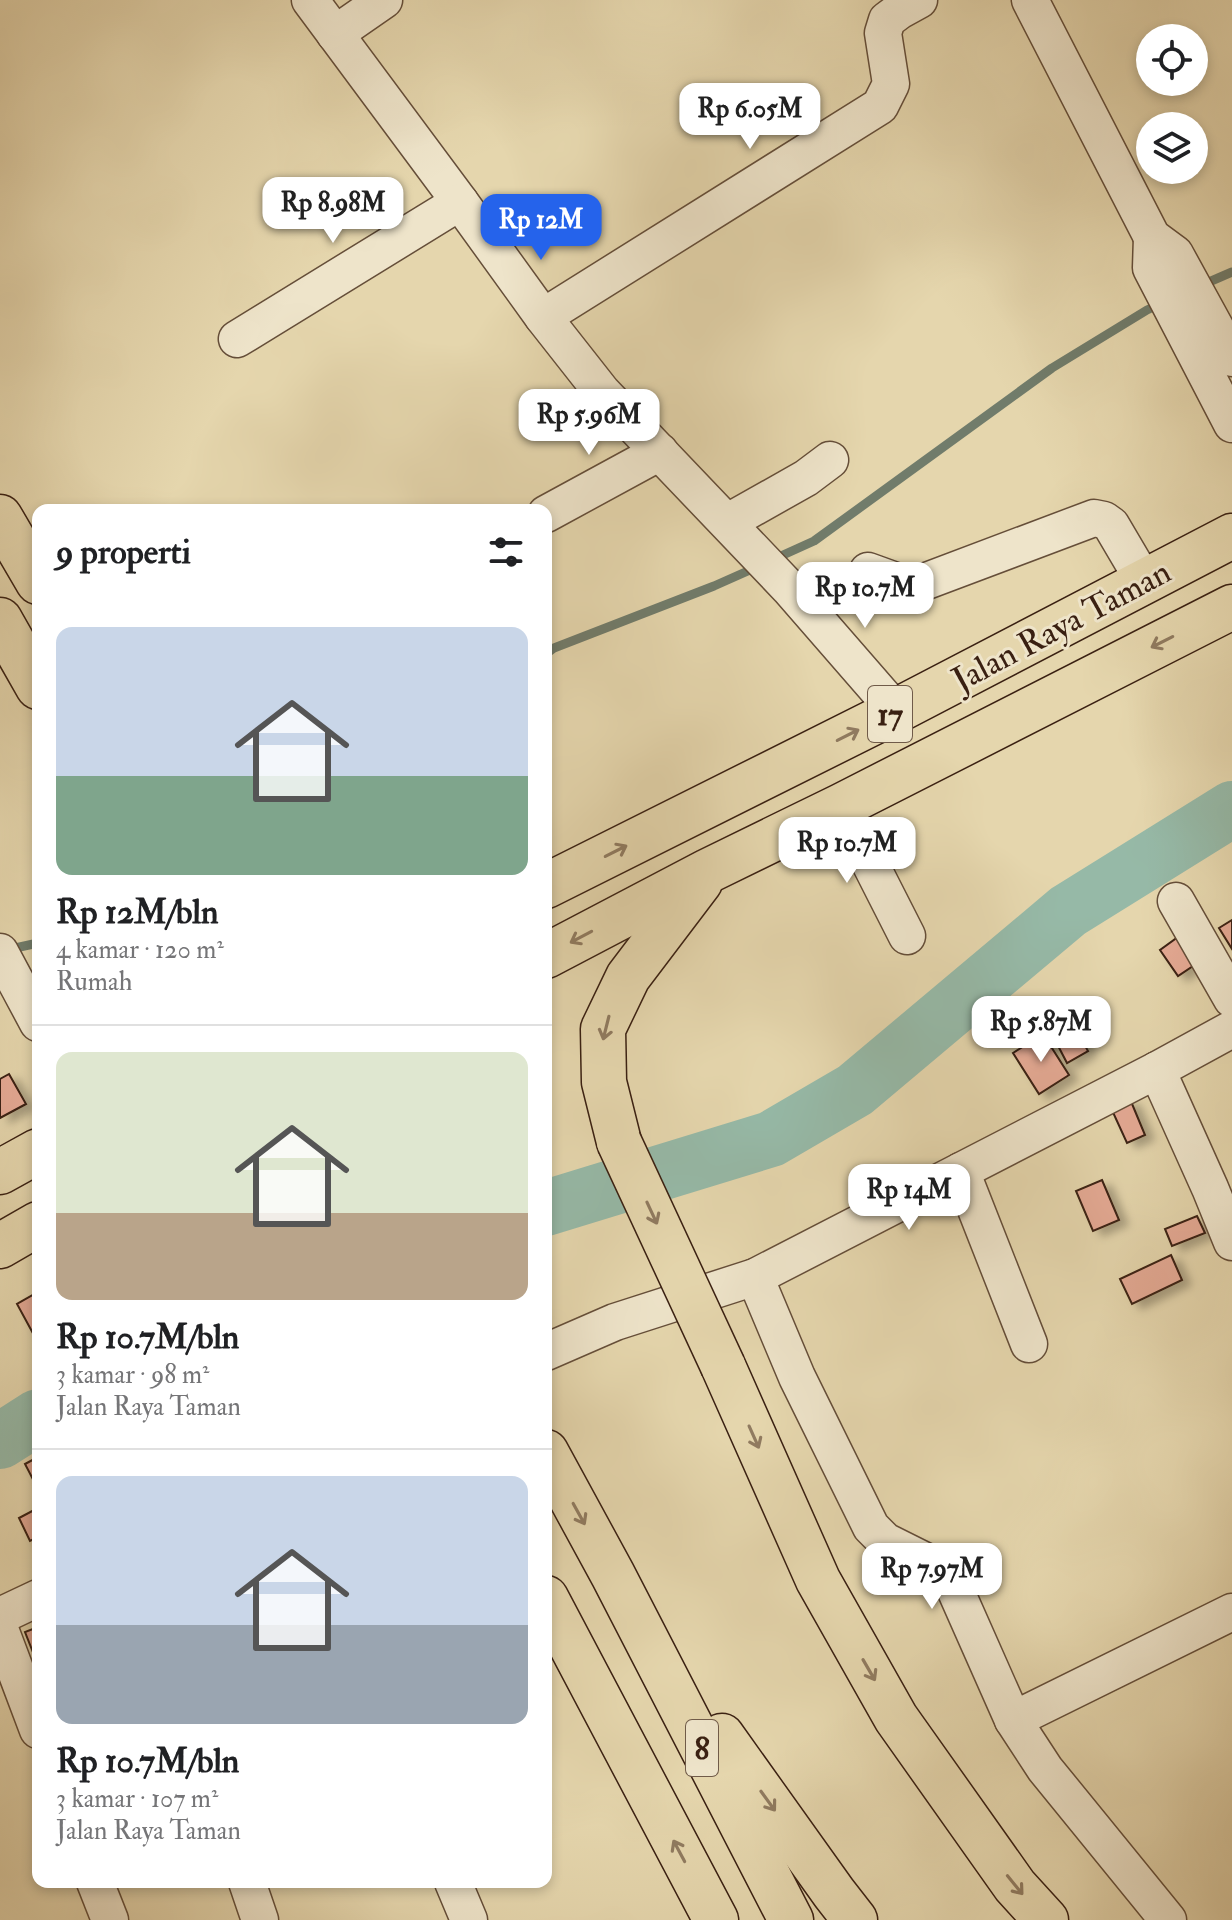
<!DOCTYPE html>
<html lang="id">
<head>
<meta charset="utf-8">
<style>
  body { margin:0; font-family:"IM FELL Double Pica",serif; background:#f2f2f2; color:#202124; height:100vh; display:flex; flex-direction:column; font-size:30px; white-space:nowrap }
  * { box-sizing:border-box; margin:0 }
  p { font-size:26px; color:#757577 }
  .icon { flex:none; width:44px; height:44px; fill:none; stroke:currentColor; stroke-width:2; stroke-linecap:round; stroke-linejoin:round }
  .map { position:relative; flex:1; overflow:hidden }
  .sheet { position:absolute; left:32px; top:504px; width:520px; height:1384px; display:flex; flex-direction:column; background:#fff; border-radius:16px; box-shadow:0 4px 12px #0003 }
  .sheet>* { flex:none }
  .buttons { position:absolute; left:1136px; top:24px; display:grid; gap:16px }
  .buttons a { display:grid; place-items:center; width:72px; height:72px; border-radius:50%; background:#fff; box-shadow:0 4px 12px #0003; font-size:40px }
  .price { position:absolute; translate:-50% -68px; padding:0 18px; border-radius:16px; background:#fff; color:#222; font-size:26px; line-height:52px; filter:drop-shadow(0 2px 4px #0008) }
  .price::after { content:''; position:absolute; left:50%; top:48px; width:24px; height:18px; margin-left:-12px; background:inherit; clip-path:polygon(0 0,100% 0,50% 100%) }
  .price.current { background:#2563eb; color:#fff }
  ul { padding:0; list-style:none }
  li { display:grid; align-content:center; gap:16px; height:424px; padding:0 24px }
  li+li { border-top:2px solid #e0e0e0 }
  li span { display:grid; place-items:center; height:248px; border-radius:16px; color:#555 }
  li>.icon { margin-inline-start:auto }
  span .icon { width:144px; height:144px; fill:#fffc; stroke-width:1 }
  li b { font-size:34px }
  h2 { display:flex; justify-content:space-between; align-items:center; height:96px; padding:0 24px; font-size:34px }
  .map>svg:first-child { display:block }
  .lines { fill:none; stroke-linecap:round; stroke-linejoin:round }
  .stream { stroke:#717c6b; stroke-width:9 }
  .river { stroke:#96b9a7; stroke-width:56 }
  .building { fill:#e5aa95; stroke:#3a2012; stroke-width:2; filter:url(#shadow) }
  .minor-casing { stroke:#654e39; stroke-width:39 }
  .highway-casing { stroke:#3a2012; stroke-width:47 }
  .minor { stroke:#eee4ca; stroke-width:36 }
  .highway { stroke:#e5d6ad; stroke-width:44 }
  .highway-bridge-casing { stroke:#3a2012; stroke-width:47; stroke-linecap:butt }
  .highway-bridge { stroke:#e5d6ad; stroke-width:44 }
  .oneway { stroke:#907b60 }
  .labels { text-anchor:middle; stroke-width:6; stroke-linejoin:round; paint-order:stroke }
  .shield { fill:#eee4ca; stroke:#705b49; stroke-width:2 }
  .shield-label { font-size:32px; font-weight:bold; fill:#3a2012 }
  .street-label { font-size:34px; fill:#3a2012; stroke:#eee4ca }
</style>
</head>
<body>
<div class="map">
<svg width="1232" height="1920" viewBox="0 0 1232 1920">
  <defs>
    <filter id="shadow"><feDropShadow dx="9" dy="5" stdDeviation="4" flood-color="#0004"/></filter>
  </defs>
  <rect width="100%" height="100%" fill="#e5d6ad"/>
  <filter id="stains"><feTurbulence type="fractalNoise" baseFrequency=".0025" numOctaves="4"/><feColorMatrix values="0 0 0 0 .2 0 0 0 0 .09 0 0 0 0 .02 0 0 0 .5 -.17"/></filter>
  <radialGradient id="worn" r=".72"><stop offset=".6" stop-color="#630" stop-opacity="0"/><stop offset="1" stop-color="#630" stop-opacity=".3"/></radialGradient>
  <g class="lines">
    <!-- stream -->
    <g class="stream">
      <path d="M1202,285L1232,272"/>
      <path d="M772,560L814,541L1052,368L1147,310L1160,304"/>
      <path d="M546,654L554,648L714,586L759,566"/>
      <path d="M6,950L38,943"/>
    </g>
    <!-- river -->
    <g class="river">
      <path d="M546,1208L771,1139L855,1090L1068,911L1232,809"/>
      <path d="M0,1441L38,1417"/>
    </g>
  </g>
  <!-- building -->
  <g class="building">
    <path d="M1232,920V949L1219,928Z"/>
    <path d="M1178,937L1196,964L1178,976L1160,950Z"/>
    <path d="M1074,1026L1088,1051L1067,1063L1054,1038Z"/>
    <path d="M1043,1034L1069,1075L1039,1094L1013,1053Z"/>
    <path d="M9,1074L26,1104L0,1118V1079Z"/>
    <path d="M1130,1099L1145,1135L1127,1143L1111,1108Z"/>
    <path d="M1102,1180L1119,1220L1093,1231L1076,1191Z"/>
    <path d="M1197,1216L1205,1233L1172,1246L1165,1229Z"/>
    <path d="M1171,1255L1182,1280L1132,1304L1120,1279Z"/>
    <path d="M38,1292V1336L35,1337L17,1304Z"/>
    <path d="M38,1457V1489L25,1464Z"/>
    <path d="M38,1508V1537L30,1541L19,1518Z"/>
    <path d="M38,1627V1665L25,1632Z"/>
  </g>
  <g class="lines">
    <defs>
      <g id="minor">
        <path d="M310,0L460,202L543,317L602,392L789,588L896,711"/>
        <path d="M1030,0L1152,237L1175,254L1232,358"/>
        <path d="M335,34L384,0"/>
        <path d="M1152,237L1151,268L1232,424"/>
        <path d="M543,317L880,106L891,84L883,33L887,20L899,11L919,0"/>
        <path d="M237,339L460,202"/>
        <path d="M546,514L660,452"/>
        <path d="M728,522L806,478L830,460"/>
        <path d="M868,571L904,584L916,585L1094,518L1104,520L1111,525L1144,581"/>
        <path d="M841,806L907,936"/>
        <path d="M1176,901L1232,999"/>
        <path d="M0,952L38,1023"/>
        <path d="M1157,1070L1210,1188L1232,1242"/>
        <path d="M961,1171L1029,1344"/>
        <path d="M755,1277L797,1377L871,1527L885,1541L931,1564L951,1580L1013,1720L1045,1769L1168,1920"/>
        <path d="M546,1352L615,1322L755,1277L1157,1070L1232,1029"/>
        <path d="M0,1616L38,1598"/>
        <path d="M0,1629L38,1730"/>
        <path d="M1013,1720L1232,1612"/>
        <path d="M95,1882L110,1920"/>
        <path d="M247,1882L260,1920"/>
        <path d="M453,1882L469,1920"/>
      </g>
      <g id="highway">
        <path d="M0,517L38,582"/>
        <path d="M0,620L38,687"/>
        <path d="M546,886L896,711L1232,536"/>
        <path d="M546,956L708,871L841,806L1232,607"/>
        <path d="M619,1142L604,1082L603,1029L628,977L700,882"/>
        <path d="M0,1172L38,1151"/>
        <path d="M0,1246L38,1224"/>
        <path d="M723,1366L818,1580L896,1718L1015,1886L1046,1920"/>
        <path d="M546,1452L613,1575L791,1920"/>
        <path d="M546,1598L716,1920"/>
        <path d="M722,1736L834,1893L855,1920"/>
      </g>
    </defs>
    <!-- minor casing -->
    <use href="#minor" class="minor-casing"/>
    <!-- highway casing -->
    <use href="#highway" class="highway-casing"/>
    <!-- minor -->
    <use href="#minor" class="minor"/>
    <!-- highway -->
    <use href="#highway" class="highway"/>
    <defs>
      <path id="highway-bridge" d="M619,1142L723,1366"/>
    </defs>
    <!-- highway-bridge casing -->
    <use href="#highway-bridge" class="highway-bridge-casing"/>
    <!-- highway-bridge -->
    <use href="#highway-bridge" class="highway-bridge"/>
  </g>
  <!-- one-way arrows -->
  <defs><path id="oneway-shaft" d="M-6 0H5M1.5-3L5.5 0L1.5 3" fill="none" stroke-width="1.6" stroke-linecap="round" stroke-linejoin="round" transform="scale(2)"/></defs>
  <g class="oneway">
    <use href="#oneway-shaft" transform="translate(1162 642) rotate(153)"/>
    <use href="#oneway-shaft" transform="translate(848 735) rotate(-27)"/>
    <use href="#oneway-shaft" transform="translate(616 851) rotate(-27)"/>
    <use href="#oneway-shaft" transform="translate(581 937) rotate(152)"/>
    <use href="#oneway-shaft" transform="translate(606 1028) rotate(104)"/>
    <use href="#oneway-shaft" transform="translate(652 1213) rotate(65)"/>
    <use href="#oneway-shaft" transform="translate(754 1437) rotate(66)"/>
    <use href="#oneway-shaft" transform="translate(579 1514) rotate(61)"/>
    <use href="#oneway-shaft" transform="translate(869 1670) rotate(60)"/>
    <use href="#oneway-shaft" transform="translate(768 1801) rotate(54)"/>
    <use href="#oneway-shaft" transform="translate(679 1851) rotate(-118)"/>
    <use href="#oneway-shaft" transform="translate(1015 1885) rotate(51)"/>
  </g>
  <g class="labels">
    <!-- shield labels -->
    <g class="shield">
      <rect x="868" y="686" width="44" height="56" rx="6"/>
      <rect x="686" y="1720" width="32" height="56" rx="6"/>
    </g>
    <g class="shield-label">
      <text x="890" y="725">17</text>
      <text x="702" y="1759">8</text>
    </g>
    <!-- street labels -->
    <g class="street-label">
      <text transform="translate(1061 625) rotate(-28)" y="12">Jalan Raya Taman</text>
    </g>
  </g>
  <rect width="100%" height="100%" filter="url(#stains)"/>
  <rect width="100%" height="100%" fill="url(#worn)"/>
</svg>
<div class="buttons">
<a><svg class="icon" aria-label="locate" viewBox="0 0 24 24"><circle cx="12" cy="12" r="6"/><path d="M12 2v4M12 18v4M2 12h4M18 12h4"/></svg></a>
<a><svg class="icon" aria-label="layers" viewBox="0 0 24 24"><path d="M12 4l9 5-9 5-9-5zM3 14l9 5 9-5"/></svg></a>
</div>
<b class="price" style="left:750px;top:151px">Rp 6.05M</b>
<b class="price" style="left:333px;top:245px">Rp 8.98M</b>
<b class="price current" style="left:541px;top:262px">Rp 12M</b>
<b class="price" style="left:589px;top:457px">Rp 5.96M</b>
<b class="price" style="left:865px;top:630px">Rp 10.7M</b>
<b class="price" style="left:847px;top:885px">Rp 10.7M</b>
<b class="price" style="left:1041px;top:1064px">Rp 5.87M</b>
<b class="price" style="left:909px;top:1232px">Rp 14M</b>
<b class="price" style="left:932px;top:1611px">Rp 7.97M</b>
<section class="sheet">
<h2>9 properti<svg class="icon" aria-label="filters" viewBox="0 0 24 24"><path d="M4 7h16M4 17h16"/><circle cx="9" cy="7" r="2"/><circle cx="15" cy="17" r="2"/></svg></h2>
<ul>
<li><span style="background:linear-gradient(#c9d6e8 60%,#7fa58c 0)"><svg class="icon" aria-label="home" viewBox="0 0 24 24"><path d="M3 11l9-7 9 7M6 9v11h12V9"/></svg></span><div><b>Rp 12M/bln</b><p>4 kamar · 120 m²</p><p>Rumah</p></div></li>
<li><span style="background:linear-gradient(#dfe7d0 65%,#b9a48a 0)"><svg class="icon" aria-label="home" viewBox="0 0 24 24"><path d="M3 11l9-7 9 7M6 9v11h12V9"/></svg></span><div><b>Rp 10.7M/bln</b><p>3 kamar · 98 m²</p><p>Jalan Raya Taman</p></div></li>
<li><span style="background:linear-gradient(#c9d6e8 60%,#9aa5b1 0)"><svg class="icon" aria-label="home" viewBox="0 0 24 24"><path d="M3 11l9-7 9 7M6 9v11h12V9"/></svg></span><div><b>Rp 10.7M/bln</b><p>3 kamar · 107 m²</p><p>Jalan Raya Taman</p></div></li>
</ul>
</section>
</div>
</body>
</html>
